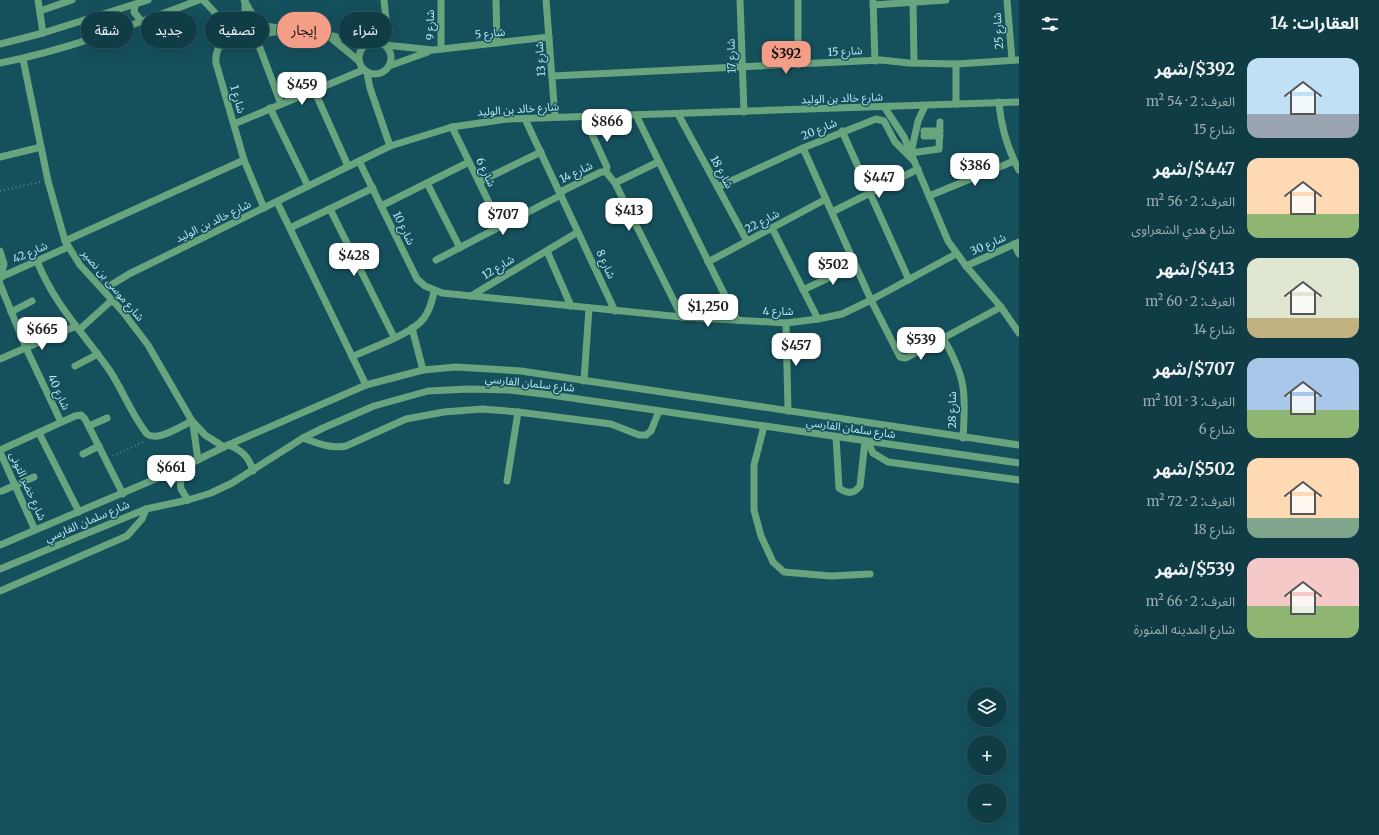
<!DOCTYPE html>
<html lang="ar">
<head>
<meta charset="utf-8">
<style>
  body { margin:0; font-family:Merriweather,"Noto Sans Arabic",serif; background:#1e4751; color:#f1f3f6; direction:rtl; height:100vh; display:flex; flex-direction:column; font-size:15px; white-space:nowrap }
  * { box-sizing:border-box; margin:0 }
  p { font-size:13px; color:#9cadb3 }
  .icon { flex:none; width:22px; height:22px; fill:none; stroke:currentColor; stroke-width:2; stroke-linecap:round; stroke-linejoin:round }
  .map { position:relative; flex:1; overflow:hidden; direction:ltr }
  .panel { display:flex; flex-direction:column; background:#103c46; width:360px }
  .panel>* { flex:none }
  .top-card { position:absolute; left:12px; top:12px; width:380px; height:36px; direction:rtl; display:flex; gap:8px }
  .controls { position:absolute; left:967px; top:687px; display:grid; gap:8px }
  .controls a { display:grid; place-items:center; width:40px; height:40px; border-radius:50%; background:#103c46; box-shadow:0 4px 16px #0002,0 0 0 1px #30565f; font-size:20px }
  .price { position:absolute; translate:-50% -34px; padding:0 9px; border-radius:8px; background:#fff; color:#222; font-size:13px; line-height:26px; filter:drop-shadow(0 1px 2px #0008) }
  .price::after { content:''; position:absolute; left:50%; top:24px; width:12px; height:9px; margin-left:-6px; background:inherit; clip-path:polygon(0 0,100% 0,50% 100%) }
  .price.current { background:#f49e87; color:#111 }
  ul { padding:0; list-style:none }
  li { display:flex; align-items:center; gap:12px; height:100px; padding:0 20px }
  li span { display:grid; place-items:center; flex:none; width:112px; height:80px; border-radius:12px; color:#555 }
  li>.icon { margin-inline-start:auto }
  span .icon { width:48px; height:48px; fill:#fffc; stroke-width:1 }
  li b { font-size:17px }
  h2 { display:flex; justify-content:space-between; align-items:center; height:48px; padding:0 20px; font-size:17px }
  .tag { padding:0 14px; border-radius:18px; background:#103c46; box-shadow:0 4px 16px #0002,0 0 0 1px #30565f; font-size:14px; line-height:36px }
  .tag.current { background:#f49e87; color:#111 }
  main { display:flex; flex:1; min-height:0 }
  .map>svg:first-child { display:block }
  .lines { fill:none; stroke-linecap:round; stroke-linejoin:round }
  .path { stroke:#508794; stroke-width:2; stroke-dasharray:1 3; stroke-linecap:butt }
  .minor { stroke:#68a57f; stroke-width:7 }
  .labels { text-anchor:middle; stroke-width:3; stroke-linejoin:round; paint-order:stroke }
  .street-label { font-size:11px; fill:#b8e7f3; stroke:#15505d }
</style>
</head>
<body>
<main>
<section class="panel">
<h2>العقارات: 14<svg class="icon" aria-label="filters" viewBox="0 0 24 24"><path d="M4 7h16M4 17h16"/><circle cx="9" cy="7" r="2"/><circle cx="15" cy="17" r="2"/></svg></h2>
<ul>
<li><span style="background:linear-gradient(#bfe0f5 70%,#9aa5b1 0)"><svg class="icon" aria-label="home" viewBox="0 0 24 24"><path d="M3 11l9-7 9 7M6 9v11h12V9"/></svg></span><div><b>$392/شهر</b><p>الغرف: 2 · 54 m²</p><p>شارع 15</p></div></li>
<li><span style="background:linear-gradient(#ffd9b3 70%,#8fb573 0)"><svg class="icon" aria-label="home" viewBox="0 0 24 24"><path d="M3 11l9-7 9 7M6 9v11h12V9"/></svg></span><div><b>$447/شهر</b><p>الغرف: 2 · 56 m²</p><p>شارع هدي الشعراوى</p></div></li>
<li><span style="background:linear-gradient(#dfe7d0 75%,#c2b280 0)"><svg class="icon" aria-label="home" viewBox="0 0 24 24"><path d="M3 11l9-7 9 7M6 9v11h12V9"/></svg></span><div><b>$413/شهر</b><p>الغرف: 2 · 60 m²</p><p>شارع 14</p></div></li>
<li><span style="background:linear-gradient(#a9c7e8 65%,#8fb573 0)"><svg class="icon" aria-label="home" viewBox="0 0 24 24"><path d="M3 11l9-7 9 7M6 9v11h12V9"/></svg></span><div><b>$707/شهر</b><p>الغرف: 3 · 101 m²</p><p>شارع 6</p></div></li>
<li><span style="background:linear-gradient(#ffd9b3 75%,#7fa58c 0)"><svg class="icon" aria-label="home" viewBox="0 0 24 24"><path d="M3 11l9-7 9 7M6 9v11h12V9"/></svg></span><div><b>$502/شهر</b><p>الغرف: 2 · 72 m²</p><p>شارع 18</p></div></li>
<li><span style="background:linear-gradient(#f6c9c9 60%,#8fb573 0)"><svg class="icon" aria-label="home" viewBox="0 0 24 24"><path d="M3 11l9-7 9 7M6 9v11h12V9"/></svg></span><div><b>$539/شهر</b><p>الغرف: 2 · 66 m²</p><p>شارع المدينه المنورة</p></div></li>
</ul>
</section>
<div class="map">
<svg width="1019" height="835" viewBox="0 0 1019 835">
  <rect width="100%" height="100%" fill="#15505d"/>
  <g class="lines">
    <!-- path -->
    <g class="path">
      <path d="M0,191L40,182"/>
      <path d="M113,456L145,441"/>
    </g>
    <!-- minor -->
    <g class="minor">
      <path d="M38,0L43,33"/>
      <path d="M203,0C214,12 229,23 221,41C218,49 215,54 216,63L244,160L264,208"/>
      <path d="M244,0L255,19L265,26L324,34L367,44"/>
      <path d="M441,0V49"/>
      <path d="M496,0L497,43"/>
      <path d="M546,0L555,117"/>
      <path d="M740,0L744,112"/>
      <path d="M798,0V65"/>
      <path d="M873,0L875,61"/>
      <path d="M1007,0L1012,60"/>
      <path d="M245,1V29"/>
      <path d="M913,2L914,63"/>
      <path d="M135,5L134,12L142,22"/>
      <path d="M873,5L946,0"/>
      <path d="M40,11L72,0"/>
      <path d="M105,14L111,20V32"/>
      <path d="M221,20L245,29L252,36"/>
      <path d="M255,35L281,104"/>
      <path d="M331,38L359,61"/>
      <circle cx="375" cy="58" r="16"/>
      <path d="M0,44L43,33L148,0"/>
      <path d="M382,44L387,29L384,0"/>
      <path d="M385,45L433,50L549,37"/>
      <path d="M219,47L252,36L280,31"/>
      <path d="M23,59L48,181L65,241L80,265L123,312L148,345L192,421L205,435L224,447"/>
      <path d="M0,63C68,50 135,24 199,0"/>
      <path d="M389,66L428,52"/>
      <path d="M367,73L370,88L390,146"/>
      <path d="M552,76L881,60L909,63L956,64L1019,60"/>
      <path d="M314,90L348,166"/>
      <path d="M999,102C1001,128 1007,148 1019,170"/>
      <path d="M956,104V64"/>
      <path d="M270,108L308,186"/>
      <path d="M885,108L904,137L948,241L966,266L1001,307L1019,333"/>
      <path d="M678,114L747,241"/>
      <path d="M636,115L737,320"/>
      <path d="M584,117L607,167L606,172"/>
      <path d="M525,119L615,311"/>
      <path d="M234,124L363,70"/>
      <path d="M452,127L501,227"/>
      <path d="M842,131L909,280"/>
      <path d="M924,131H940"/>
      <path d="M924,136H940"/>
      <path d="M803,148L871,300L900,357L906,358L1001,307"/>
      <path d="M911,153L939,149L940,122"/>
      <path d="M911,153L918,121L925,106"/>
      <path d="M0,157L41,147"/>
      <path d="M359,161L417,279L425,286L442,293L682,317L786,323L818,319L842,314L871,300L956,254"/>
      <path d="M479,182L541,152"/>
      <path d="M427,183L460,248"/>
      <path d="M615,183L658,162"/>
      <path d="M718,187L803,148L876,119L884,121L895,142L914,161"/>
      <path d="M560,192L601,172H606L615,183L682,317"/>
      <path d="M929,196L1014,161"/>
      <path d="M277,202L366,385"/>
      <path d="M381,206L469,162"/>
      <path d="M330,209L394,337"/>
      <path d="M832,212L918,169"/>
      <path d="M290,228L373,188"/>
      <path d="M772,228L818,319"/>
      <path d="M65,241L244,160"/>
      <path d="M1014,244L1019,254"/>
      <path d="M0,251L4,264L0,279"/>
      <path d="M547,251L571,306"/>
      <path d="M436,260L561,195"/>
      <path d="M37,261C55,306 83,332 110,371C123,391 132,415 147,434C158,442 181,426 192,421"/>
      <path d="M708,262L826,199"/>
      <path d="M966,266L1019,242"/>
      <path d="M1,277L68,247"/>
      <path d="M0,284L26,348L61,422"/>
      <path d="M103,290L129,274L390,146L452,127L507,119L1019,102"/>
      <path d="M803,290L855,265"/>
      <path d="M471,296L578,232"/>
      <path d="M11,312L32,301"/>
      <path d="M786,323L788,411"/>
      <path d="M412,328L423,370"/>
      <path d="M79,330L112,300"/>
      <path d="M943,338C966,377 966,393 963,438"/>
      <path d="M352,357C372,347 411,335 424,318C430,310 432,301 434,292"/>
      <path d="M0,359L76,326"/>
      <path d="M75,366L98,354"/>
      <path d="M584,381L589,308"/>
      <path d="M193,424L198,460"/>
      <path d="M89,426L107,418"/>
      <path d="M764,426L754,465V510L761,536L773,562L784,572L831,576L870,574"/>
      <path d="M39,433L79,512"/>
      <path d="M836,437L839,488C847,494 854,494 860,486L865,441"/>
      <path d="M303,438C317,443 331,449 346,446L406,419L444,412L482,409L518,412L611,424L639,435H646L651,431L659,411"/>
      <path d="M868,442L873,453L888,462L1019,480"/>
      <path d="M228,445C242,450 249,457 253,471"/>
      <path d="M0,450L75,416L81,415L85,419L123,494"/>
      <path d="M0,452L35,530"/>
      <path d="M83,454L99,446"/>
      <path d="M179,469L181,489L188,500"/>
      <path d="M507,481L518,412"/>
      <path d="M2,491L34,477"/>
      <path d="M0,545L179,469L228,445L366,385L423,370L456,367L521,371L1019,445"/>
      <path d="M0,569L146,509L188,500L211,493L232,483L303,438L323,428L374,406L428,391L469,389L510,390L551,395L1019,463"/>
      <path d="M0,591L127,536L142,519L146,509"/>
    </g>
  </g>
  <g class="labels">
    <!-- street labels -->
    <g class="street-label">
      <text transform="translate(430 25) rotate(-90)" y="4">شارع 9</text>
      <text transform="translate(998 31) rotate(-94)" y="4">شارع 25</text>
      <text transform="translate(490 33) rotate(-6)" y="4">شارع 5</text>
      <text transform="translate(845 51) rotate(-3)" y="4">شارع 15</text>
      <text transform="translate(731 56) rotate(-92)" y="4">شارع 17</text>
      <text transform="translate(540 59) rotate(-94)" y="4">شارع 13</text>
      <text transform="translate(842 98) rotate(-2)" y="4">شارع خالد بن الوليد</text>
      <text transform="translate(238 99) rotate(74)" y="4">شارع 1</text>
      <text transform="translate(518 109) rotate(-4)" y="4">شارع خالد بن الوليد</text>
      <text transform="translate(819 129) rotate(-23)" y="4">شارع 20</text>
      <text transform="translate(486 172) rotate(64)" y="4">شارع 6</text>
      <text transform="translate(576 172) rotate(-26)" y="4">شارع 14</text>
      <text transform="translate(722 172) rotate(61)" y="4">شارع 18</text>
      <text transform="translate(213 221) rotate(-26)" y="4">شارع خالد بن الوليد</text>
      <text transform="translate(762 221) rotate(-28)" y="4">شارع 22</text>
      <text transform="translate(404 228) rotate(64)" y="4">شارع 10</text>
      <text transform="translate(988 244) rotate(-24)" y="4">شارع 30</text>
      <text transform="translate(30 252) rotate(-24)" y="4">شارع 42</text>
      <text transform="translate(606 264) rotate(65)" y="4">شارع 8</text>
      <text transform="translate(498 267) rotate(-31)" y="4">شارع 12</text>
      <text transform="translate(113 285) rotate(50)" y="4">شارع موسى بن نصير</text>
      <text x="778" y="315">شارع 4</text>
      <text transform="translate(530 383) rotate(6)" y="4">شارع سلمان الفارسي</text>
      <text transform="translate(59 392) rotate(65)" y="4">شارع 40</text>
      <text transform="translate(952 410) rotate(-90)" y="4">شارع 28</text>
      <text transform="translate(851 428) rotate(8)" y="4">شارع سلمان الفارسي</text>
      <text transform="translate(28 486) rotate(66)" y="4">شارع خضر التونى</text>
      <text transform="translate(87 521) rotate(-23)" y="4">شارع سلمان الفارسي</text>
    </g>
  </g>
</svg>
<div class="controls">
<a><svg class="icon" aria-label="layers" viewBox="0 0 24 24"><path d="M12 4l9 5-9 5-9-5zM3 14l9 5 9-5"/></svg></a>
<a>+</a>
<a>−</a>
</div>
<b class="price current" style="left:786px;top:75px">$392</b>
<b class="price" style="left:302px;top:106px">$459</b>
<b class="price" style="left:607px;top:143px">$866</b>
<b class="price" style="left:975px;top:187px">$386</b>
<b class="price" style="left:879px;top:199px">$447</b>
<b class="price" style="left:629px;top:232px">$413</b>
<b class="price" style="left:503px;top:236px">$707</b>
<b class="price" style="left:354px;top:277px">$428</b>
<b class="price" style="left:833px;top:286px">$502</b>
<b class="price" style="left:708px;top:328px">$1,250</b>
<b class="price" style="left:42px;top:351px">$665</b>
<b class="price" style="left:921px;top:361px">$539</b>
<b class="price" style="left:796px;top:367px">$457</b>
<b class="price" style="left:171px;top:489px">$661</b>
<div class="top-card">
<a class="tag">شراء</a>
<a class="tag current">إيجار</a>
<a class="tag">تصفية</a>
<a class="tag">جديد</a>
<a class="tag">شقة</a>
</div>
</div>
</main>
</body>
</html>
